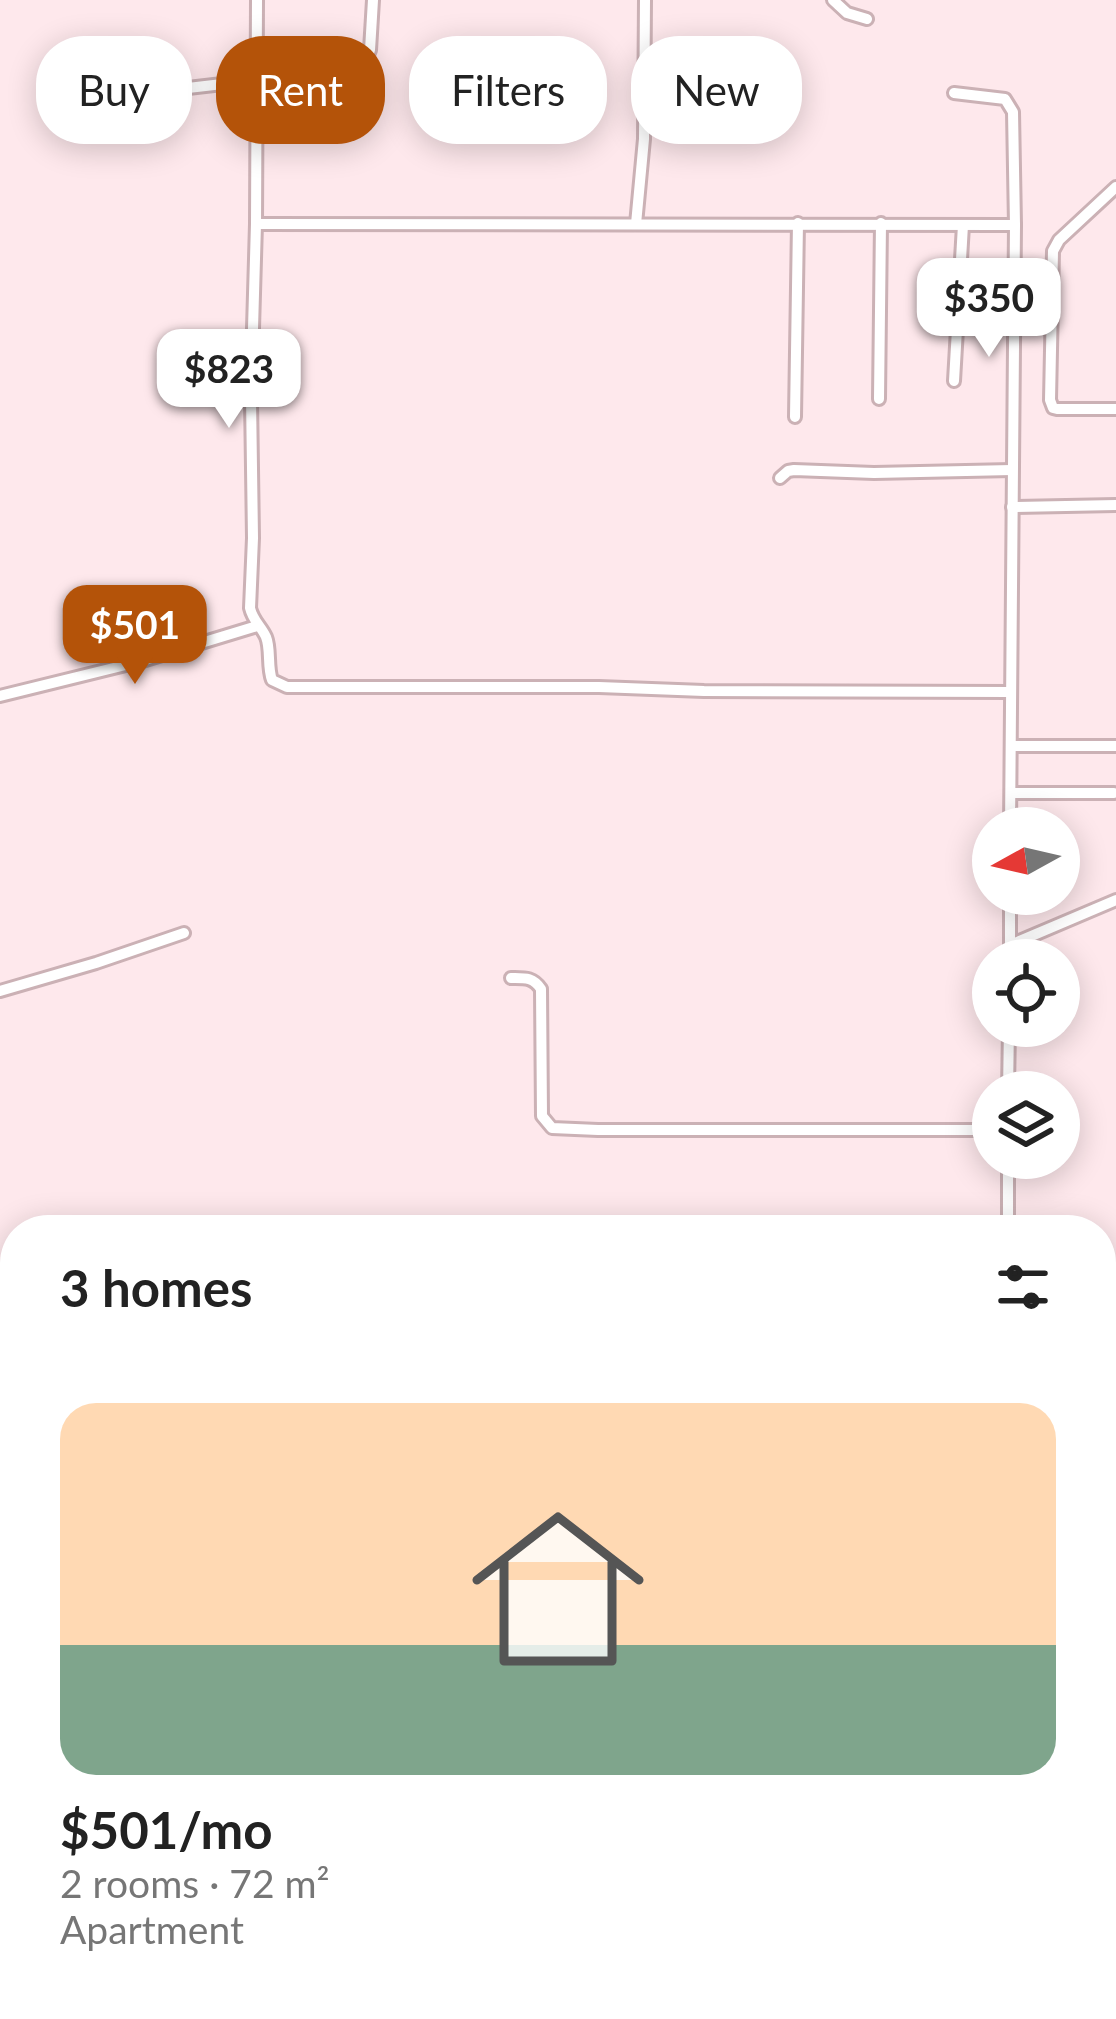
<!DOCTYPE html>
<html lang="en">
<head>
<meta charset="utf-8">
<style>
  body { margin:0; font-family:Lato,sans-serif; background:#f6f6f6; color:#222; height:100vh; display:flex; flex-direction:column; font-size:45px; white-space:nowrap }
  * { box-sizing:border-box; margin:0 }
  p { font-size:39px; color:#767676 }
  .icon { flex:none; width:66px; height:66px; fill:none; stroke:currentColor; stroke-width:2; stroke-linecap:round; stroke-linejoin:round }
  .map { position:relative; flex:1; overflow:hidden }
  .details { position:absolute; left:0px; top:1215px; width:1116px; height:804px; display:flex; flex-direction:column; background:#fff; border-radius:48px 48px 0 0; box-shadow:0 6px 30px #0003 }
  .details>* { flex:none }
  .hud { position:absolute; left:36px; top:36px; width:1044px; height:108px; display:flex; gap:24px }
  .needle { width:78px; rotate:262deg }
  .tools { position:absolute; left:972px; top:807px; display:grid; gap:24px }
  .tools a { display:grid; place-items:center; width:108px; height:108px; border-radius:50%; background:#fff; box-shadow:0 6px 30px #0003; font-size:60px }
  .price { position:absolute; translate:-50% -102px; padding:0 27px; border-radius:24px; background:#fff; color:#222; font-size:39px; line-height:78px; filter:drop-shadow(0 3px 6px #0008) }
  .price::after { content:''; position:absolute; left:50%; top:72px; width:36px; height:27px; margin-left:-18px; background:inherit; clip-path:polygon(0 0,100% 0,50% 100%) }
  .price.current { background:#b45309; color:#fff }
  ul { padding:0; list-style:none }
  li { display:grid; align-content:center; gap:24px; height:636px; padding:0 60px }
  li+li { border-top:3px solid #e0e0e0 }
  li span { display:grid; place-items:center; height:372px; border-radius:36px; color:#555 }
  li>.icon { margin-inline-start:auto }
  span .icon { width:216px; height:216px; fill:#fffc; stroke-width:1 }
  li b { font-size:51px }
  h2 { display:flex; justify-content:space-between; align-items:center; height:144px; padding:0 60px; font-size:51px }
  .tag { padding:0 42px; border-radius:48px; background:#fff; box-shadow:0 6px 30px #0003; font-size:42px; line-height:108px }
  .tag.current { background:#b45309; color:#fff }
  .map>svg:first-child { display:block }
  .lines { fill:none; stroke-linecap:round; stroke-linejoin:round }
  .minor-casing { stroke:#cbb1b5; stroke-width:16 }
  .minor { stroke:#fff; stroke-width:10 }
</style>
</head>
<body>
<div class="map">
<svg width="1116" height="2019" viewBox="0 0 1116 2019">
  <rect width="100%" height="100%" fill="#fee8ec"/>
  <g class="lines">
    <defs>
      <g id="minor">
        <path d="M257,0L256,224L251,398L253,538L250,608C253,621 261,626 266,637C271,649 267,667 272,680L287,687H599L704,691L1011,692"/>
        <path d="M833,0L847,13L867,19"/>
        <path d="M143,51C147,66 145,86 162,91L257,80"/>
        <path d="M257,59H361L368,55L370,50L373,0"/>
        <path d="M954,93L1005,99L1013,112L1015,225"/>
        <path d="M1116,187L1059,240L1053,251L1050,400L1053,408L1057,409H1116"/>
        <path d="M256,224L1015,225L1010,828"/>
        <path d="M636,224L644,139L645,0"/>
        <path d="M954,381L963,225"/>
        <path d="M879,399L881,223"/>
        <path d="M795,417L798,223"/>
        <path d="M780,478L788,471L794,470L874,473L1012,470"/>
        <path d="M1012,507L1116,505"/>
        <path d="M0,696L142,661L257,626"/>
        <path d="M1011,746H1116"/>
        <path d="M1011,793H1114"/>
        <path d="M1010,945L1116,900"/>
        <path d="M1010,960V894"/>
        <path d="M511,978C525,978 533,977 541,989L542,1116L552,1128L598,1130H993"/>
        <path d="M0,991L96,963L184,933"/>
        <path d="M1008,1092L1009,1026"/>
        <path d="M1008,1230V1158"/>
        <path d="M0,1277L15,1273"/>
        <path d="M0,1322L15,1369"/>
        <path d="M1101,1851L1116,1889"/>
        <path d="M302,2004L303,2019"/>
        <path d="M340,2019L371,2004"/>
        <path d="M837,2019L863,2004"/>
      </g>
    </defs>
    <!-- minor casing -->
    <use href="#minor" class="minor-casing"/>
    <!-- minor -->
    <use href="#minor" class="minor"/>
  </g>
</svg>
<div class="tools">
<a><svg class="needle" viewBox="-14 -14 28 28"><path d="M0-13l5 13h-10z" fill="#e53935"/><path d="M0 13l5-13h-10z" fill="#767676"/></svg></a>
<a><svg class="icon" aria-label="locate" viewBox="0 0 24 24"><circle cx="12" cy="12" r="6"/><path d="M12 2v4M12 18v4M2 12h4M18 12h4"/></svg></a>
<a><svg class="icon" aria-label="layers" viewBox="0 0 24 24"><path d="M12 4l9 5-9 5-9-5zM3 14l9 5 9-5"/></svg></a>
</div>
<b class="price" style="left:989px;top:360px">$350</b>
<b class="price" style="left:229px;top:431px">$823</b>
<b class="price current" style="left:135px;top:687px">$501</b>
<div class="hud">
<a class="tag">Buy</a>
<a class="tag current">Rent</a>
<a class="tag">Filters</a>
<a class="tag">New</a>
</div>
<section class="details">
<h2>3 homes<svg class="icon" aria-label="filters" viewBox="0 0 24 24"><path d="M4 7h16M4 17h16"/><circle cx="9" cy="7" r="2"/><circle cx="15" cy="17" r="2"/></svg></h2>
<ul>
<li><span style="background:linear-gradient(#ffd9b3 65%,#7fa58c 0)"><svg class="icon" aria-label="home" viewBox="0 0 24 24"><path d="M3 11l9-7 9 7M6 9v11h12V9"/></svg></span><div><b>$501/mo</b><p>2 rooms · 72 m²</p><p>Apartment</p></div></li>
</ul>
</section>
</div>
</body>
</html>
